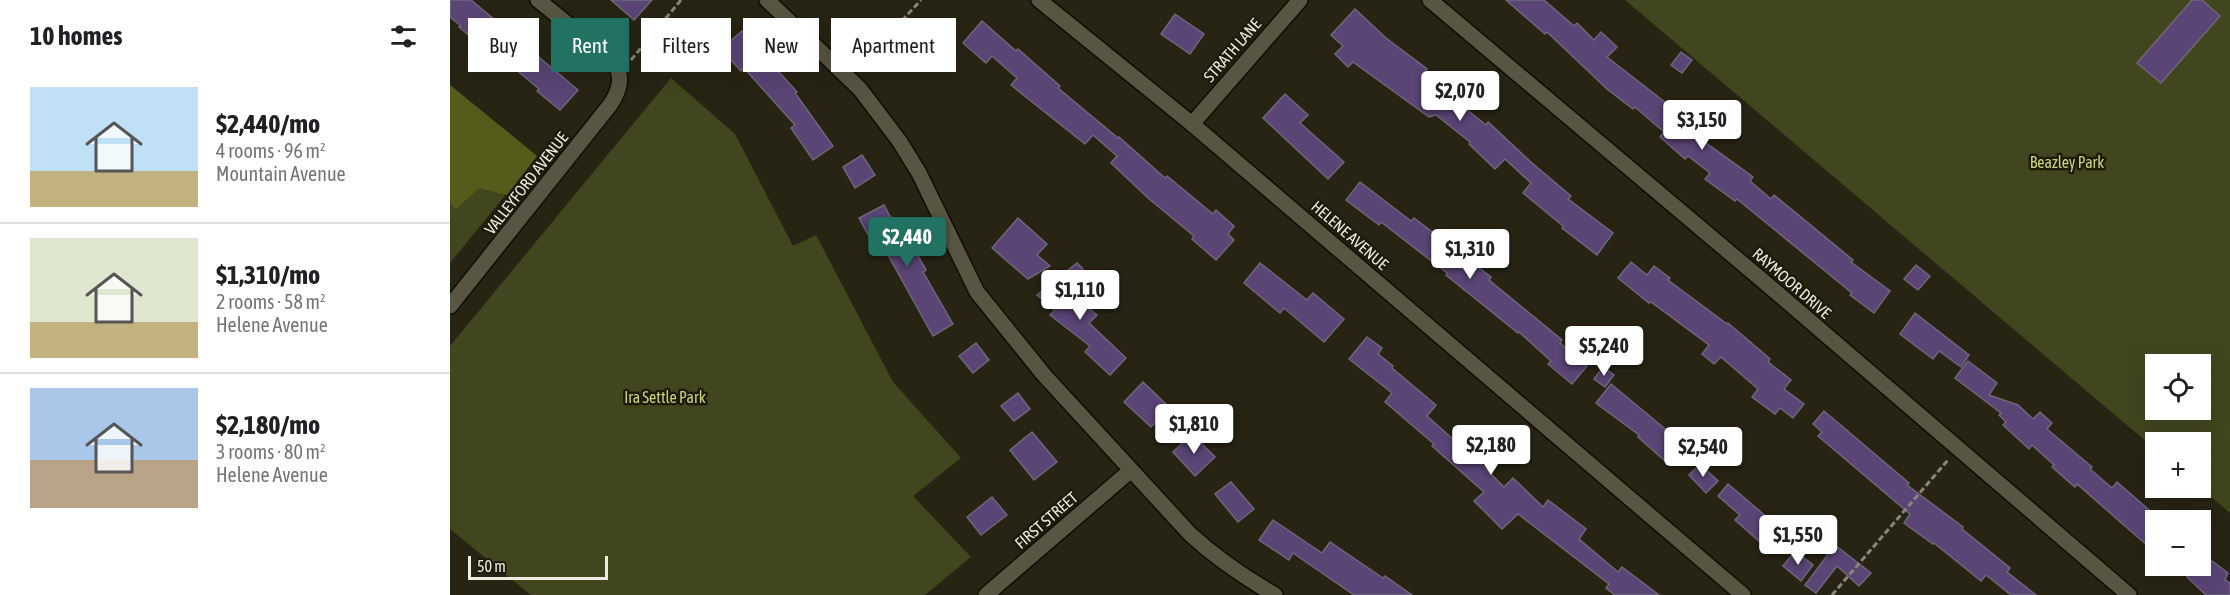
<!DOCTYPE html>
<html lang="en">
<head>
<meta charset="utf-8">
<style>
  body { margin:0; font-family:"Asap Condensed",sans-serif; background:#f6f6f6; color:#202124; height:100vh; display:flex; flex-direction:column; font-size:22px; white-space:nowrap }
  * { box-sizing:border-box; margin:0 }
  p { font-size:20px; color:#757577 }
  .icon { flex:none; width:33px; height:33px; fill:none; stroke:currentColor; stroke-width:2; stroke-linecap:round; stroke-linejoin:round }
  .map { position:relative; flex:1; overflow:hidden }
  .sheet { display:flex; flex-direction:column; background:#fff; width:450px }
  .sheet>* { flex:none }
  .hud { position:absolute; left:18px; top:18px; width:570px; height:54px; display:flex; gap:12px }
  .tools { position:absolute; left:1695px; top:354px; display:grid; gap:12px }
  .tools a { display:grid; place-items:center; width:66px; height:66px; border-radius:0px; background:#fff; box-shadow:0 6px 24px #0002; font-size:30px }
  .scale { position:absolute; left:18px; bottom:15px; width:140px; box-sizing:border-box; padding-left:6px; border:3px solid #edebe1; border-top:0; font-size:16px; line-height:21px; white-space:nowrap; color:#edebe1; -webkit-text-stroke:4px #1e1b0b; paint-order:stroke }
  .price { position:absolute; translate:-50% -51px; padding:0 14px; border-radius:6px; background:#fff; color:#222; font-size:20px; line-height:39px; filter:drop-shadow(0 2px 3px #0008) }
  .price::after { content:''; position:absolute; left:50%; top:36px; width:18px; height:14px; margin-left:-9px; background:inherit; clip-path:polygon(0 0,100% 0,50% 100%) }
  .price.active { background:#217263; color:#fff }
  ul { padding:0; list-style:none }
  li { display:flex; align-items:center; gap:18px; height:150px; padding:0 30px }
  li+li { border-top:2px solid #e0e0e0 }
  li span { display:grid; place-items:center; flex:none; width:168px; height:120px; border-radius:0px; color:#555 }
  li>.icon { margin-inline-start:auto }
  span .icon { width:72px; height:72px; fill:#fffc; stroke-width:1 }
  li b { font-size:26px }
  h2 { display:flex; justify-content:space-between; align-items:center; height:72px; padding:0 30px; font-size:26px }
  .tag { padding:0 21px; border-radius:0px; background:#fff; box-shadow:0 6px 24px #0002; font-size:21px; line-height:54px }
  .tag.active { background:#217263; color:#fff }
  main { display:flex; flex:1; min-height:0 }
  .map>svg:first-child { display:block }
  .green { fill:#42461e; fill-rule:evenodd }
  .forest { fill:#555b1b }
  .building { fill:#5b4476; stroke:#6f6779; stroke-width:1.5 }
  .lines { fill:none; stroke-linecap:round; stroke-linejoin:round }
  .street-casing { stroke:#100d01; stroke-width:18 }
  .path { stroke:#898679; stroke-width:3; stroke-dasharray:6 3; stroke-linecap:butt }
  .street { stroke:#585543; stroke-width:15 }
  .labels { text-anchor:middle; stroke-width:5; stroke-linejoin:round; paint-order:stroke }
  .street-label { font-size:16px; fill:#edebe1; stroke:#1e1b0b }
  .park-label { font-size:16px; fill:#cad479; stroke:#1e1b0b }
</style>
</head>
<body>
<main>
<section class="sheet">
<h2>10 homes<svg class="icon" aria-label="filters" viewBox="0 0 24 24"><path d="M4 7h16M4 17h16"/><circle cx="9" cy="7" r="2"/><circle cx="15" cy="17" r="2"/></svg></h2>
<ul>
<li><span style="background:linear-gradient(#bfe0f5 70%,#c2b280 0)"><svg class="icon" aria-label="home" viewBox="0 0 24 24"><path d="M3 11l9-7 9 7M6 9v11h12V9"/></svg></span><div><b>$2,440/mo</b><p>4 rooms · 96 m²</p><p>Mountain Avenue</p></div></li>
<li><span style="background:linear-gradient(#dfe7d0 70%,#c2b280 0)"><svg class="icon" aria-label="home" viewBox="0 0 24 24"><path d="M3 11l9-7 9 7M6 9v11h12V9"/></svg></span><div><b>$1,310/mo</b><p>2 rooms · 58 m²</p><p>Helene Avenue</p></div></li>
<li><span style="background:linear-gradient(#a9c7e8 60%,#b9a48a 0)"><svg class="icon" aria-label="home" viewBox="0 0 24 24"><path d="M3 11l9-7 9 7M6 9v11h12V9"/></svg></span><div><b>$2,180/mo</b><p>3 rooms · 80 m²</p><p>Helene Avenue</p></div></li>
</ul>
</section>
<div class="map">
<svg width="1780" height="595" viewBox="0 0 1780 595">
  <rect width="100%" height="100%" fill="#272414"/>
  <!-- green -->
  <g class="green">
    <path d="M1175,0H1780V513L1750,488V442H1706L1705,449ZM1706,364H1750V410H1706Z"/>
    <path d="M221,78L285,134L343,246L366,235L443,382L511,458L463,496L521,557L475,595H81L0,529V346Z"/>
    <path d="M0,85L87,156L0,263Z"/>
  </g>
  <!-- forest -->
  <path class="forest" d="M0,85L87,156L57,195L29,188L6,209L0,203Z"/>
  <!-- building -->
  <g class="building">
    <path d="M0,0H21L128,90L110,110L87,91L89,89L64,68L61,71L9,27L11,26L0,17Z"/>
    <path d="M161,0H202L184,20Z"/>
    <path d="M1056,0H1094L1124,26L1127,23L1144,40L1151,32L1167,47L1157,57L1225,110L1255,136L1252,140L1303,177L1300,181L1321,199L1324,195L1403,260L1401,262L1440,291L1424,313L1400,295L1402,293L1287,199L1285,201L1255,179L1260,173L1238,156L1235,159L1210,137L1214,132L1185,107L1183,109L1157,89L1097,32L1095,34Z"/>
    <path d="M1742,0H1752L1770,16L1711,83L1687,63Z"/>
    <path d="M905,9L936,38L977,69L973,74L1036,125L1038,122L1082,163L1121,196L1118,199L1163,233L1147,255L1112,228L1113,226L1073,193L1081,183L1055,159L1045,169L1019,144L1020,142L986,115L979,117L903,62L898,67L885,54L893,46L881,35Z"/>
    <path d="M725,14L754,34L740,54L711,34Z"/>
    <path d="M532,21L566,51L568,49L610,86L608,88L668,138L669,137L715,178L717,176L763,214L766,210L784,226L778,234L784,240L766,260L742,239L744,236L698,198L661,163L667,156L643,135L635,144L561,85L567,78L542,56L536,63L513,43Z"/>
    <path d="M292,31L347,92L345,93L383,146L363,160L341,128L345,125L294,68L291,71L271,49Z"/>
    <path d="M1231,52L1242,60L1232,73L1221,65Z"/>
    <path d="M835,94L858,115L850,123L894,162L878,179L813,118Z"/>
    <path d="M412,155L425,175L405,188L393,167Z"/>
    <path d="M910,182L961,221L964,218L1041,277L1039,280L1112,340L1110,343L1137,366L1122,384L1098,364L1101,361L1069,332L1068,333L996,275L997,273L931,222L929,225L896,200Z"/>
    <path d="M434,205L461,255L466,252L476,270L473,272L503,324L483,336L433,246L426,249L409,218Z"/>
    <path d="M568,218L597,244L587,255L600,266L578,279L542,248Z"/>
    <path d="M1181,262L1197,275L1204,266L1220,278L1218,280L1277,324L1278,323L1320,359L1318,362L1341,380L1334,389L1354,404L1343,418L1330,408L1325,414L1302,397L1308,389L1271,357L1264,364L1252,354L1259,345L1201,302L1199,303L1168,278Z"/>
    <path d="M627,263L633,269L614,289L647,315L639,323L676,358L660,375L635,352L640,346L600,315L605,310L587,295Z"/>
    <path d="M810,263L857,300L863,293L894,319L874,342L834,308L830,313L794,283Z"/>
    <path d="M1466,265L1480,276L1468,290L1454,279Z"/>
    <path d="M1465,313L1519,355L1511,367L1489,351L1483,359L1450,334Z"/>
    <path d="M917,337L932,348L928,354L943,366L942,368L986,405L977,416L1005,441L1009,436L1034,458L1030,463L1054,487L1063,478L1093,507L1098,500L1136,529L1129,539L1168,572L1172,567L1209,595H1165L1156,588L1159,584L1068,514L1052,529L1024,501L1034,492L982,446L984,444L935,402L942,393L899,359Z"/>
    <path d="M526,343L539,360L523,373L509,356Z"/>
    <path d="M1518,361L1547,383L1539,395L1568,405L1583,419L1590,412L1602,423L1597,429L1642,467L1640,469L1662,488L1667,482L1706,516V538L1699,547L1627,484L1625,487L1602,467L1604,465L1582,445L1579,449L1553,425L1556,422L1549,415L1551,413L1505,378Z"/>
    <path d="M1153,367L1164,375L1155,387L1144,379Z"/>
    <path d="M693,382L720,408L701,427L674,402Z"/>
    <path d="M1161,384L1231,442L1215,461L1188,437L1189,435L1146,403Z"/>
    <path d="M568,393L580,409L564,421L551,406Z"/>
    <path d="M1374,411L1459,483L1457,485L1513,527L1512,529L1560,568L1557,572L1586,595H1561L1536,575L1531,581L1484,543L1483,544L1454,523L1460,514L1368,436L1372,432L1363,424Z"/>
    <path d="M582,432L607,462L584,480L560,450Z"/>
    <path d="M742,434L765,457L745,476L723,452Z"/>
    <path d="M1250,464L1268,481L1256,493L1239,475Z"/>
    <path d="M781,482L804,509L788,522L765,494Z"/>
    <path d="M1278,484L1326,525L1311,543L1285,520L1290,515L1268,496Z"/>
    <path d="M542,497L557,515L531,535L517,517Z"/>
    <path d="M823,520L872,553L880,542L933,578L935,576L962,595H904L843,553L839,560L809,540Z"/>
    <path d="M1385,545L1421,573L1409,586L1387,566L1366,593L1355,585Z"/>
    <path d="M1345,551L1363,565L1351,581L1333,566Z"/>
    <path d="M1752,561L1758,564L1762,561L1778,573L1775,580L1780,583V595H1756L1737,577L1747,566H1750Z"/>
  </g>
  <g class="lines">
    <defs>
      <g id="street">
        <path d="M317,0L410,89L450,142L469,173L527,292L594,375L740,534C766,558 794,577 825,595"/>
        <path d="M589,0L742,124L1293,595"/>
        <path d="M980,0L1312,280L1679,595"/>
        <path d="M742,124L850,0"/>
        <path d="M0,306L160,105C170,90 174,76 163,61L88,0"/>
        <path d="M536,595L680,471"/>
      </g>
    </defs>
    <!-- street casing -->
    <use href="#street" class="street-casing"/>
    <!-- path -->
    <g class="path">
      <path d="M181,60L231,0"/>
      <path d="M409,67L471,0"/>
      <path d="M1382,595L1498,460"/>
    </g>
    <!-- street -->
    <use href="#street" class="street"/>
  </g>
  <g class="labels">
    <!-- street labels -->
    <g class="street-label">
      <text transform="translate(782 50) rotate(-49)" y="6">STRATH LANE</text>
      <text transform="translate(76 183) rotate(-52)" y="6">VALLEYFORD AVENUE</text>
      <text transform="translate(900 235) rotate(41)" y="6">HELENE AVENUE</text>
      <text transform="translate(1342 283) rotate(41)" y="6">RAYMOOR DRIVE</text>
      <text transform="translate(596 520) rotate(-41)" y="6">FIRST STREET</text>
    </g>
    <!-- park labels -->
    <g class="park-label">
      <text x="1617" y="168">Beazley Park</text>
      <text x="215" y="403">Ira Settle Park</text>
    </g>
  </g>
</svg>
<div class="tools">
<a><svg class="icon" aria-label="locate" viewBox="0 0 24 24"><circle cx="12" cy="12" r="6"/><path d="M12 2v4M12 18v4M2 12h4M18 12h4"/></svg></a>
<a>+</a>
<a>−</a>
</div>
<div class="scale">50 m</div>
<b class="price" style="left:1010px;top:122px">$2,070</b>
<b class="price" style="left:1252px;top:151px">$3,150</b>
<b class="price active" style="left:457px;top:268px">$2,440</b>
<b class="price" style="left:1020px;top:280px">$1,310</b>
<b class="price" style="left:630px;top:321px">$1,110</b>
<b class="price" style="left:1154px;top:377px">$5,240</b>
<b class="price" style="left:744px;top:455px">$1,810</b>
<b class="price" style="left:1041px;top:476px">$2,180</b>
<b class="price" style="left:1253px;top:478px">$2,540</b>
<b class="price" style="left:1348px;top:566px">$1,550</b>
<div class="hud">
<a class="tag">Buy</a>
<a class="tag active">Rent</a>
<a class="tag">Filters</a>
<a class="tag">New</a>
<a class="tag">Apartment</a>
</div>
</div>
</main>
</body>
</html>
